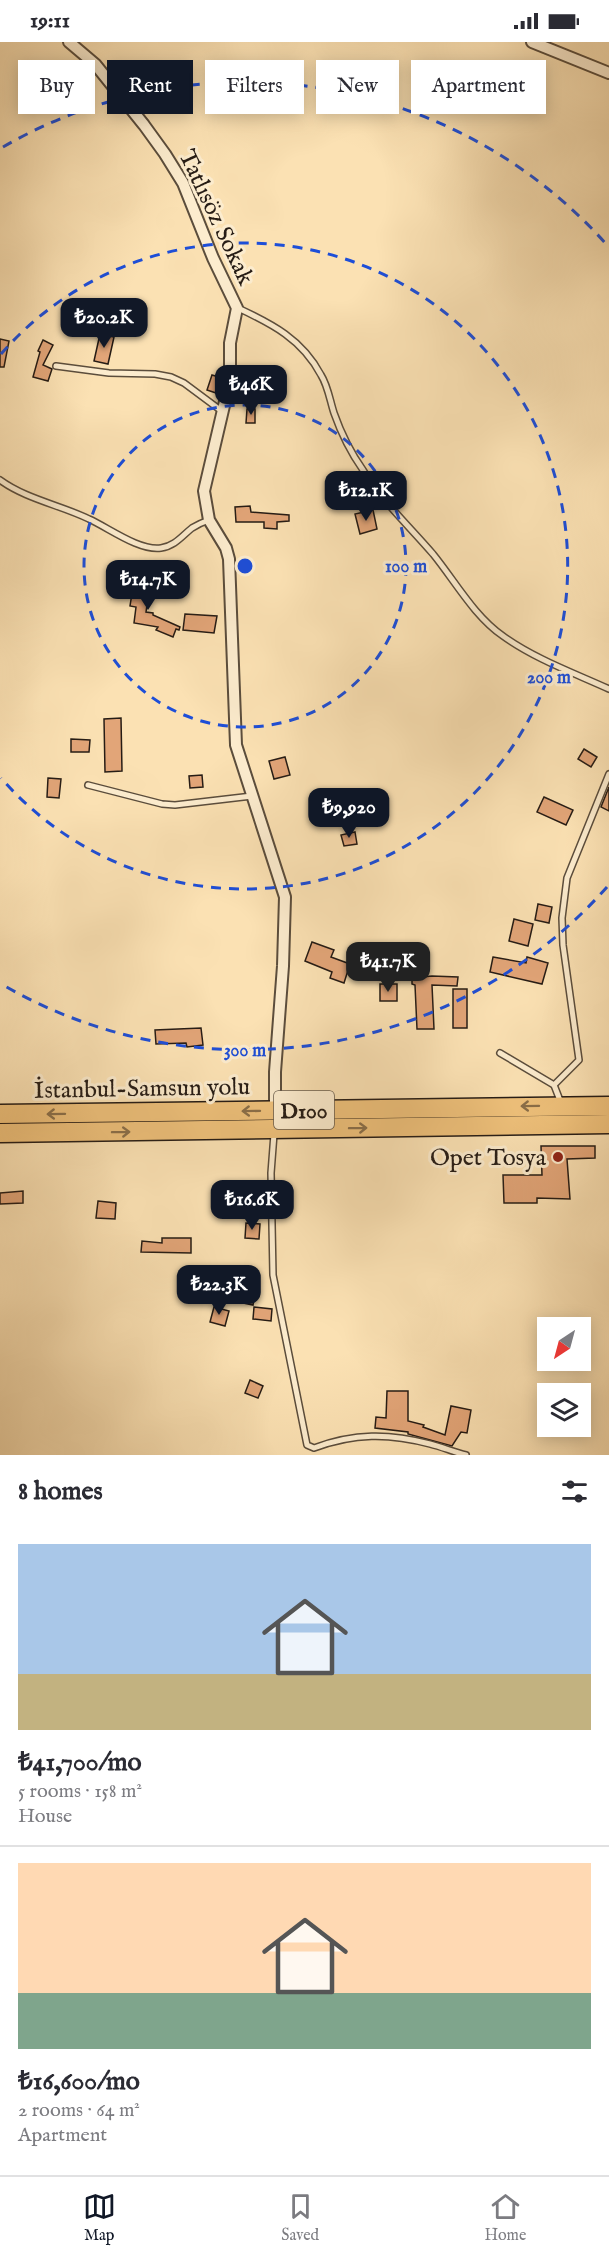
<!DOCTYPE html>
<html lang="en">
<head>
<meta charset="utf-8">
<style>
  body { margin:0; font-family:"IM FELL English",serif; background:#f7f7f7; color:#2b2b33; height:100vh; display:flex; flex-direction:column; font-size:22px; white-space:nowrap }
  * { box-sizing:border-box; margin:0 }
  p { font-size:20px; color:#7c7c81 }
  .icon { flex:none; width:33px; height:33px; fill:none; stroke:currentColor; stroke-width:2; stroke-linecap:round; stroke-linejoin:round }
  .map { position:relative; height:1413px; overflow:hidden }
  .panel { display:flex; flex-direction:column; background:#fff; flex:1 }
  .panel>* { flex:none }
  .guide { position:absolute; left:18px; top:18px; width:573px; height:54px; display:flex; gap:12px }
  .needle { width:39px; rotate:216deg }
  .buttons { position:absolute; left:537px; top:1275px; display:grid; gap:12px }
  .buttons a { display:grid; place-items:center; width:54px; height:54px; border-radius:0px; background:#fff; box-shadow:0 3px 15px #0003; font-size:30px }
  .price { position:absolute; translate:-50% -51px; padding:0 14px; border-radius:12px; background:#111827; color:#fff; font-size:20px; line-height:39px; filter:drop-shadow(0 2px 3px #0008) }
  .price::after { content:''; position:absolute; left:50%; top:36px; width:18px; height:14px; margin-left:-9px; background:inherit; clip-path:polygon(0 0,100% 0,50% 100%) }
  .price.on { background:#222; color:#fff }
  ul { padding:0; list-style:none }
  li { display:grid; align-content:center; gap:12px; height:318px; padding:0 18px }
  li+li { border-top:2px solid #e1e1e2 }
  li span { display:grid; place-items:center; height:186px; border-radius:0px; color:#555 }
  li>.icon { margin-inline-start:auto }
  span .icon { width:108px; height:108px; fill:#fffc; stroke-width:1 }
  li b { font-size:26px }
  h2 { display:flex; justify-content:space-between; align-items:center; height:72px; padding:0 18px; font-size:26px }
  .tag { padding:0 21px; border-radius:0px; background:#fff; box-shadow:0 3px 15px #0003; font-size:21px; line-height:54px }
  .tag.on { background:#111827; color:#fff }
  .status { display:flex; justify-content:space-between; align-items:center; height:42px; padding:0 30px; background:#fff; direction:ltr }
  .status svg { height:16px; fill:currentColor }
  .tab-bar { display:flex; justify-content:space-around; align-items:center; height:84px; border-top:2px solid #e1e1e2; background:#fff; font-size:16px; color:#7c7c81 }
  .tab-bar a { display:grid; justify-items:center; gap:3px }
  .tab-bar .on { color:#111827 }
  .map>svg:first-child { display:block }
  .building { fill:#e2a578; stroke:#261c15; stroke-width:1.5 }
  .lines { fill:none; stroke-linecap:round; stroke-linejoin:round }
  .service-casing { stroke:#5b4d3c; stroke-width:8 }
  .minor-casing { stroke:#5b4d3c; stroke-width:14 }
  .trunk-casing { stroke:#261c15; stroke-width:21 }
  .service { stroke:#fcecce; stroke-width:5 }
  .minor { stroke:#fcecce; stroke-width:10 }
  .trunk { stroke:#eec07a; stroke-width:18 }
  .oneway { stroke:#8a6e48 }
  .ring { fill:none; stroke:#1d4ed8; stroke-width:3; stroke-dasharray:10 8 }
  .poi-dot { fill:#8f2418; stroke:#fcecce; stroke-width:2 }
  .labels { text-anchor:middle; stroke-width:6; stroke-linejoin:round; paint-order:stroke }
  .shield { fill:#fcecce; stroke:#665a4c; stroke-width:1.5 }
  .shield-label { font-size:22px; font-weight:bold; fill:#261c15 }
  .street-label { font-size:24px; fill:#261c15; stroke:#fcecce }
  .poi-label { font-size:24px; fill:#261c15; stroke:#fcecce; text-anchor:end }
  .centre { fill:#1d4ed8; stroke:#fcecce; stroke-width:3 }
  .ring-label { font-size:18px; text-anchor:middle; font-weight:bold; fill:#1d4ed8; stroke:#fcecce; stroke-width:6; stroke-linejoin:round; paint-order:stroke }
</style>
</head>
<body>
<div class="status"><b>19:11</b><svg viewBox="0 0 49 12"><path d="M0 12V9h3v3zM5 12V6h3v6zM10 12V3h3v9zM15 12V0h3v12zM26 1h20v11H26zM47 4h2v5h-2z"/></svg></div>
<div class="map">
<svg width="609" height="1413" viewBox="0 0 609 1413">
  <rect width="100%" height="100%" fill="#fbe1b3"/>
  <filter id="stains"><feTurbulence type="fractalNoise" baseFrequency=".00333" numOctaves="4"/><feColorMatrix values="0 0 0 0 .2 0 0 0 0 .09 0 0 0 0 .02 0 0 0 .5 -.17"/></filter>
  <radialGradient id="worn" r=".72"><stop offset=".6" stop-color="#630" stop-opacity="0"/><stop offset="1" stop-color="#630" stop-opacity=".3"/></radialGradient>
  <!-- building -->
  <g class="building">
    <path d="M100,292L114,295L108,322L94,319Z"/>
    <path d="M0,297L9,299L4,325H0Z"/>
    <path d="M43,298L53,303L43,323L52,327L48,339L33,335L40,310L38,309Z"/>
    <path d="M212,333L222,336L219,352L207,348Z"/>
    <path d="M247,367H255V381H246Z"/>
    <path d="M250,464L251,470L289,473V479L277,480V487L264,486V480H236L235,465Z"/>
    <path d="M373,468L377,487L360,492L355,472Z"/>
    <path d="M134,539L150,542L146,570L153,571V573L180,585L179,588L176,587L173,595L156,588L158,585L134,581L136,565L130,564Z"/>
    <path d="M185,572L217,574L214,591L183,588Z"/>
    <path d="M121,676L122,729L105,730L104,677Z"/>
    <path d="M71,697L90,698L89,710H71Z"/>
    <path d="M584,707L597,715L591,725L578,717Z"/>
    <path d="M285,715L290,733L274,737L269,719Z"/>
    <path d="M202,733L203,745L190,746L189,734Z"/>
    <path d="M48,736L61,737L59,756L47,755Z"/>
    <path d="M609,745V769L601,765Z"/>
    <path d="M544,755L573,768L566,783L537,770Z"/>
    <path d="M355,790L357,802L344,804L341,793Z"/>
    <path d="M538,862L552,865L549,881L535,878Z"/>
    <path d="M514,877L533,882L528,904L509,899Z"/>
    <path d="M312,900L334,908L331,915L350,922L344,941L330,936L332,930L305,919Z"/>
    <path d="M493,915L526,921L527,915L548,921L542,942L490,930Z"/>
    <path d="M432,934L458,935L457,944L432,943L434,987H417L415,943L412,942V936Z"/>
    <rect x="380" y="942" width="17" height="17"/>
    <rect x="453" y="947" width="14" height="39"/>
    <path d="M201,986L203,1003L187,1005L186,1001L156,1002L155,988Z"/>
    <path d="M541,1104H595V1116L567,1117L570,1157L537,1156V1161H504L503,1133H542Z"/>
    <path d="M23,1149V1161L0,1162V1151Z"/>
    <path d="M98,1159L116,1161L115,1177L96,1176Z"/>
    <path d="M246,1181L260,1182L259,1197L245,1196Z"/>
    <path d="M162,1196H191V1211L141,1210L142,1199L162,1201Z"/>
    <path d="M241,1244L256,1247L253,1263L238,1260Z"/>
    <path d="M214,1265L229,1269L225,1284L210,1280Z"/>
    <path d="M254,1265L272,1267L271,1279L253,1277Z"/>
    <path d="M250,1338L263,1344L258,1356L245,1351Z"/>
    <path d="M387,1349H408V1379L424,1383L423,1385L445,1393L451,1364L471,1368L467,1391L461,1390L452,1404L408,1392V1390L375,1386L376,1375L386,1376Z"/>
  </g>
  <g class="lines">
    <defs>
      <g id="service">
        <path d="M238,266C272,282 302,297 321,333C328,344 330,359 334,371C341,391 351,411 363,428C382,459 409,484 433,512C455,539 474,574 503,594C535,617 574,631 609,647"/>
        <path d="M56,324L109,331L155,332L171,335L184,341L223,370"/>
        <path d="M0,438C26,457 60,463 89,477C109,486 139,509 161,506C175,504 182,494 192,486C197,483 203,480 209,478"/>
        <path d="M88,743L162,762L175,763L252,754"/>
        <path d="M500,1011L554,1043L561,1061"/>
        <path d="M554,1043L579,1018L563,903L562,876L567,836L609,732"/>
        <path d="M274,1092L271,1131L273,1233L307,1403L314,1406C354,1391 389,1391 430,1402C442,1405 454,1410 466,1413"/>
      </g>
      <g id="minor">
        <path d="M69,0L95,22L144,83L165,112L183,141L213,216L237,266L230,301V338L204,449L209,478L226,506L229,517L236,703L285,855L283,924L275,1030V1068"/>
        <path d="M532,0L609,31"/>
      </g>
      <g id="trunk">
        <path d="M0,1072L609,1064"/>
        <path d="M0,1091L609,1082"/>
      </g>
    </defs>
    <!-- service casing -->
    <use href="#service" class="service-casing"/>
    <!-- minor casing -->
    <use href="#minor" class="minor-casing"/>
    <!-- trunk casing -->
    <use href="#trunk" class="trunk-casing"/>
    <!-- service -->
    <use href="#service" class="service"/>
    <!-- minor -->
    <use href="#minor" class="minor"/>
    <!-- trunk -->
    <use href="#trunk" class="trunk"/>
  </g>
  <!-- one-way arrows -->
  <defs><path id="oneway-shaft" d="M-6 0H5M1.5-3L5.5 0L1.5 3" fill="none" stroke-width="1.6" stroke-linecap="round" stroke-linejoin="round" transform="scale(1.5)"/></defs>
  <g class="oneway">
    <use href="#oneway-shaft" transform="translate(530 1064) rotate(179)"/>
    <use href="#oneway-shaft" transform="translate(251 1069) rotate(179)"/>
    <use href="#oneway-shaft" transform="translate(56 1072) rotate(179)"/>
    <use href="#oneway-shaft" transform="translate(358 1086) rotate(-1)"/>
    <use href="#oneway-shaft" transform="translate(121 1090) rotate(-1)"/>
  </g>
  <!-- distance rings -->
  <g class="ring">
    <circle cx="245" cy="524" r="161"/>
    <path d="M1 312A323 323 0 1 1 1 736"/>
    <path d="M607 845A484 484 0 0 1 3 943M3 105A484 484 0 0 1 607 203"/>
  </g>
  <!-- markers -->
  <circle class="poi-dot" cx="558" cy="1115" r="6"/>
  <g class="labels">
    <!-- shield labels -->
    <rect class="shield" x="274" y="1049" width="60" height="38" rx="4.5"/>
    <g class="shield-label">
      <text x="304" y="1076">D100</text>
    </g>
    <!-- street labels -->
    <g class="street-label">
      <text transform="translate(217 175) rotate(65)" y="8">Tatlısöz Sokak</text>
      <text transform="translate(142 1046) rotate(-1)" y="8">İstanbul-Samsun yolu</text>
    </g>
    <!-- poi labels -->
    <g class="poi-label">
      <text x="546" y="1123">Opet Tosya</text>
    </g>
  </g>
  <circle cx="245" cy="524" r="9" class="centre"/>
  <g class="ring-label">
    <text x="406" y="530">100 m</text>
    <text x="549" y="641">200 m</text>
    <text x="245" y="1014">300 m</text>
  </g>
  <rect width="100%" height="100%" filter="url(#stains)"/>
  <rect width="100%" height="100%" fill="url(#worn)"/>
</svg>
<div class="buttons">
<a><svg class="needle" viewBox="-14 -14 28 28"><path d="M0-13l5 13h-10z" fill="#e53935"/><path d="M0 13l5-13h-10z" fill="#7c7c81"/></svg></a>
<a><svg class="icon" aria-label="layers" viewBox="0 0 24 24"><path d="M12 4l9 5-9 5-9-5zM3 14l9 5 9-5"/></svg></a>
</div>
<b class="price" style="left:104px;top:307px">₺20.2K</b>
<b class="price" style="left:251px;top:374px">₺46K</b>
<b class="price" style="left:366px;top:480px">₺12.1K</b>
<b class="price" style="left:148px;top:569px">₺14.7K</b>
<b class="price" style="left:349px;top:797px">₺9,920</b>
<b class="price on" style="left:388px;top:951px">₺41.7K</b>
<b class="price" style="left:252px;top:1189px">₺16.6K</b>
<b class="price" style="left:219px;top:1274px">₺22.3K</b>
<div class="guide">
<a class="tag">Buy</a>
<a class="tag on">Rent</a>
<a class="tag">Filters</a>
<a class="tag">New</a>
<a class="tag">Apartment</a>
</div>
</div>
<section class="panel">
<h2>8 homes<svg class="icon" aria-label="filters" viewBox="0 0 24 24"><path d="M4 7h16M4 17h16"/><circle cx="9" cy="7" r="2"/><circle cx="15" cy="17" r="2"/></svg></h2>
<ul>
<li><span style="background:linear-gradient(#a9c7e8 70%,#c2b280 0)"><svg class="icon" aria-label="home" viewBox="0 0 24 24"><path d="M3 11l9-7 9 7M6 9v11h12V9"/></svg></span><div><b>₺41,700/mo</b><p>5 rooms · 158 m²</p><p>House</p></div></li>
<li><span style="background:linear-gradient(#ffd9b3 70%,#7fa58c 0)"><svg class="icon" aria-label="home" viewBox="0 0 24 24"><path d="M3 11l9-7 9 7M6 9v11h12V9"/></svg></span><div><b>₺16,600/mo</b><p>2 rooms · 64 m²</p><p>Apartment</p></div></li>
</ul>
</section>
<nav class="tab-bar">
<a class="on"><svg class="icon" aria-label="map" viewBox="0 0 24 24"><path d="M3 6l6-2 6 2 6-2v14l-6 2-6-2-6 2zM9 4v14M15 6v14"/></svg>Map</a>
<a><svg class="icon" aria-label="saved" viewBox="0 0 24 24"><path d="M7 4h10v16l-5-4-5 4z"/></svg>Saved</a>
<a><svg class="icon" aria-label="home" viewBox="0 0 24 24"><path d="M3 11l9-7 9 7M6 9v11h12V9"/></svg>Home</a>
</nav>
</body>
</html>
